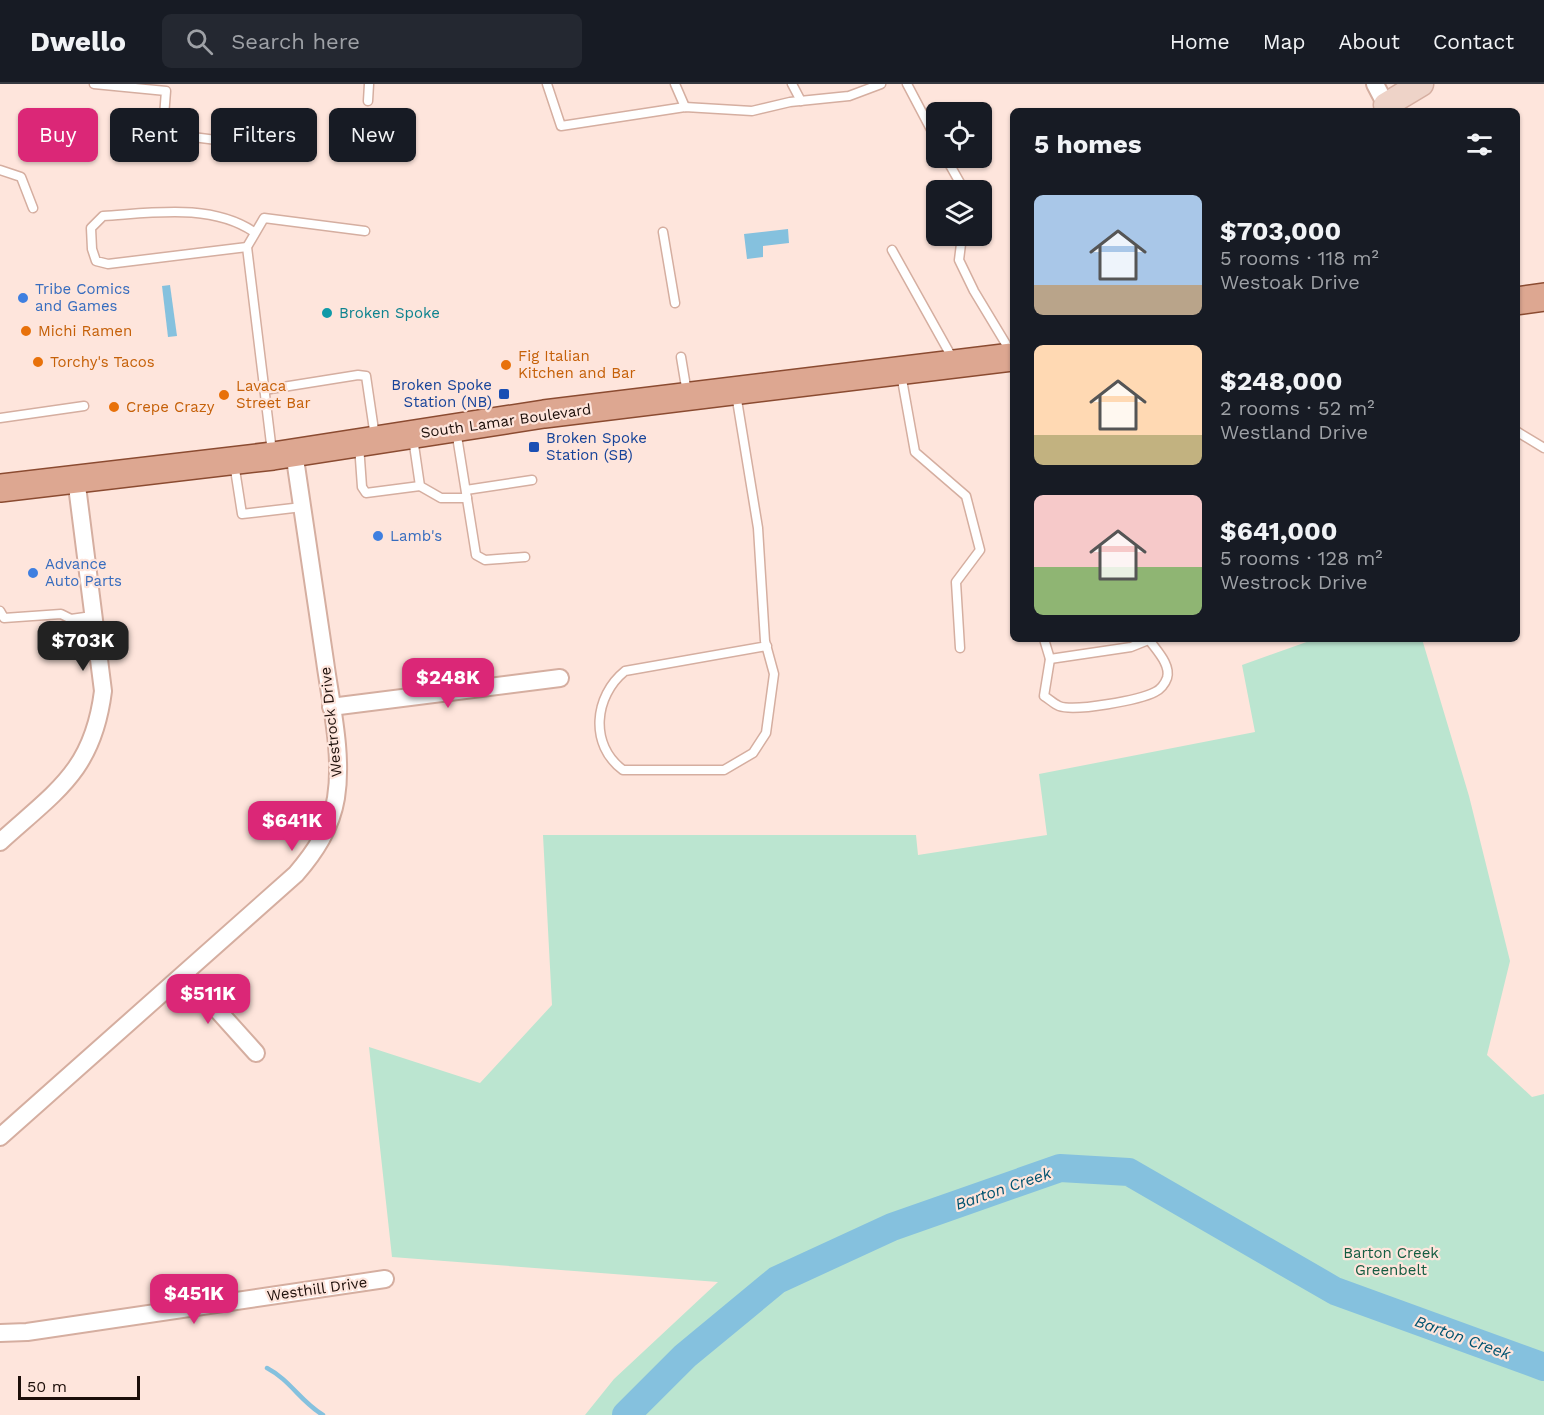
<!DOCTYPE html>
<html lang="en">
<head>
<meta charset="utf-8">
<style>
  body { margin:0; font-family:"Work Sans",sans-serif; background:#242831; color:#f1f3f6; height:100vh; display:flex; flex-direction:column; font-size:22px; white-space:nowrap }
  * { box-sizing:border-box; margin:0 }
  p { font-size:20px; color:#9ea1a6 }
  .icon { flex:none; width:33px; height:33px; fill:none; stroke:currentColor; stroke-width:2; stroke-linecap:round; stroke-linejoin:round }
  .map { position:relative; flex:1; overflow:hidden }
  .panel { position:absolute; left:1010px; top:24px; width:510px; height:534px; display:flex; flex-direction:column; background:#171b24; border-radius:9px; box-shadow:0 2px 4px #0004 }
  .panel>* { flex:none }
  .hud { position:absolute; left:18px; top:24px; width:570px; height:54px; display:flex; gap:12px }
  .buttons { position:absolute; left:926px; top:18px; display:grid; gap:12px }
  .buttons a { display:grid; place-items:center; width:66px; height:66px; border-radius:9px; background:#171b24; box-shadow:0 2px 4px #0004; font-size:30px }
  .scale { position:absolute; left:18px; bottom:15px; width:122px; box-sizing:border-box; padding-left:6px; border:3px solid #1c0e09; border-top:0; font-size:16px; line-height:21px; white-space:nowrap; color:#1c0e09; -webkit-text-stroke:4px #fee5dc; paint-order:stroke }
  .price { position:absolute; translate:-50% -51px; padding:0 14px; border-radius:12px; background:#db2777; color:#fff; font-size:20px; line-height:39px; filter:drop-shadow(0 2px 3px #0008) }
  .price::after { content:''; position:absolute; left:50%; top:36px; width:18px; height:14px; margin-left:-9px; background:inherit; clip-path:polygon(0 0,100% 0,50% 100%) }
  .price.selected { background:#222; color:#fff }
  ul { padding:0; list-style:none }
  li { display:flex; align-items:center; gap:18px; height:150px; padding:0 24px }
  li span { display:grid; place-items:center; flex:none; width:168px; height:120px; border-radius:9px; color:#555 }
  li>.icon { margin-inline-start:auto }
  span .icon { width:72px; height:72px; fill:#fffc; stroke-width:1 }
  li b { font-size:26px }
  h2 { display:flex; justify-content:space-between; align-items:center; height:72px; padding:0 24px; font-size:26px }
  .pill { padding:0 21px; border-radius:9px; background:#171b24; box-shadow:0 2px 4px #0004; font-size:21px; line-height:54px }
  .pill.selected { background:#db2777; color:#fff }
  header { display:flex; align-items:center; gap:36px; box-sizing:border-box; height:84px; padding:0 30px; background:#171b24; border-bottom:2px solid #363941 }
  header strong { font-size:28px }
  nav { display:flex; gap:33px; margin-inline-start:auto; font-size:21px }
  .search { width:420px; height:54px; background:#242831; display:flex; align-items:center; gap:15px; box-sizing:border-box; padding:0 21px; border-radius:9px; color:#9ea1a6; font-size:22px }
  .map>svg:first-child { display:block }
  .green { fill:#bbe5d0 }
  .water { fill:#85c1de }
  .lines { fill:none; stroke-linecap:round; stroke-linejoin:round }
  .stream { stroke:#85c1de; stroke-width:4.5 }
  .river { stroke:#85c1de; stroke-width:28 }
  .lane-casing { stroke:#d5aea0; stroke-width:11 }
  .street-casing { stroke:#d5aea0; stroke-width:20 }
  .secondary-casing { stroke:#d5aea0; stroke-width:27 }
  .primary-casing { stroke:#8b4b31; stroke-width:30 }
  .lane { stroke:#fff; stroke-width:8 }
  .street { stroke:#fff; stroke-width:16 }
  .secondary { stroke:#eed3c8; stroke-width:24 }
  .primary { stroke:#dda791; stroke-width:27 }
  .shop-dot { fill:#3f7fe0; stroke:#fee5dc; stroke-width:2 }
  .culture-dot { fill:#0f9aa8; stroke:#fee5dc; stroke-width:2 }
  .food-dot { fill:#e8710a; stroke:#fee5dc; stroke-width:2 }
  .transit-dot { fill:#1a4fb4; stroke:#fee5dc; stroke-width:2 }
  .labels { text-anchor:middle; stroke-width:4.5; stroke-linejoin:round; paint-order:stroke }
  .shop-label { font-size:15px; fill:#366cbe; stroke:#fee5dc; text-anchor:start }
  .culture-label { font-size:15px; fill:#0d838f; stroke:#fee5dc; text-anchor:start }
  .food-label { font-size:15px; fill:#c56008; stroke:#fee5dc; text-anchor:start }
  .transit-label { font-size:15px; fill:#164399; stroke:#fee5dc; text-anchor:end }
  .street-label { font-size:15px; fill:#1c0e09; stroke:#fee5dc }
  .park-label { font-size:15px; fill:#135c41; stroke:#fee5dc }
  .water-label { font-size:16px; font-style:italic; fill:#005370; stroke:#fee5dc }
</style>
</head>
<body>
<header>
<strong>Dwello</strong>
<div class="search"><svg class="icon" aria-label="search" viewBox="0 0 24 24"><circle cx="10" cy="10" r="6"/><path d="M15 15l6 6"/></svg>Search here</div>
<nav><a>Home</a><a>Map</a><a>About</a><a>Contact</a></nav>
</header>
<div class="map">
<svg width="1544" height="1331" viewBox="0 0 1544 1331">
  <rect width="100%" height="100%" fill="#fee5dc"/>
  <!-- green -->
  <path class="green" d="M1315,555H1422L1469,712L1510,877L1487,971L1532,1013L1544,1010V1331H585L614,1295L718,1198L392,1173L369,963L480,999L552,921L543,751H916L918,771L1047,751L1039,690L1255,648L1242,581Z"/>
  <!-- water -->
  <g class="water">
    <path d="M788,145L789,159L763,162V173L747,175L744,150Z"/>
    <path d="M170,201L177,252L168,253L162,202Z"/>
  </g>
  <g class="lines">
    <!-- stream -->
    <path class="stream" d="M267,1284C290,1296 301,1318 323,1331"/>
    <!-- river -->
    <path class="river" d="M626,1331L685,1272L777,1196L892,1143L1060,1084L1129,1088L1335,1207L1544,1283"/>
    <defs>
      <g id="lane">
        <path d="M94,0L166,7L163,45L169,50L280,64"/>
        <path d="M547,0L561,42L685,23L752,27L790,18L849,12L881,0"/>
        <path d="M675,0L685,23"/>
        <path d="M792,0L801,17"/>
        <path d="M907,0L936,55"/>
        <path d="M368,17L369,0"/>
        <path d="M946,74L964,106"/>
        <path d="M0,86L21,93L33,124"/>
        <path d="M663,148L675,219"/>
        <path d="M962,152L959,176L974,207L1012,270"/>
        <path d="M247,163L108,180L96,177L92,165L91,144L103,132C152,129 211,119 254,148"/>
        <path d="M892,166L954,277"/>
        <path d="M681,273L687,309"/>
        <path d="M901,290L915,368L966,412L980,466L956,498L960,564"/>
        <path d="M264,306L358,291L366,292L375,353"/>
        <path d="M736,310L758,444L765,557L774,590L766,649L753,669L724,686H623C589,661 594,612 625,587L767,562"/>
        <path d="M0,334L84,322"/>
        <path d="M456,346L476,471L485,476L525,473"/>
        <path d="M1516,347L1544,364"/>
        <path d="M413,354L420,402L441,414H467"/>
        <path d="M359,361L362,403L366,409L420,402"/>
        <path d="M272,368L247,163L264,134L365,147"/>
        <path d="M234,379L242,430L302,423"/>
        <path d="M466,406L532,396"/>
        <path d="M0,527L4,534L61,530L71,535L92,532"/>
        <path d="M1044,555L1050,575L1131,563L1151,555"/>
        <path d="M1050,575L1044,612C1049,615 1054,620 1059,622C1075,628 1140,616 1155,608C1160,606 1165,600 1167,594C1171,581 1157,567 1150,557"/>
      </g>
      <g id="street">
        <path d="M1375,0L1386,21"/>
        <path d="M331,623L560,594"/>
        <path d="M0,758C56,707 93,687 103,607L76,394"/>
        <path d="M185,890L256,969"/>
        <path d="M0,1053L296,790C315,768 331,744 336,714C343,670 331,621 325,577C315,508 305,438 294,368"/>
        <path d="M0,1249L27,1248L385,1195"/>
      </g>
      <path id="secondary" d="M1390,27L1386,21L1421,0"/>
      <g id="primary">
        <path d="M1516,217L1544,213"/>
        <path d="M0,404L273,372L544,330L1012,273"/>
      </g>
    </defs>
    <!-- lane casing -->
    <use href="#lane" class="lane-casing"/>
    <!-- street casing -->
    <use href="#street" class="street-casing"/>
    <!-- secondary casing -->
    <use href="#secondary" class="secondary-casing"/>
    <!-- primary casing -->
    <use href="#primary" class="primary-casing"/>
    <!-- lane -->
    <use href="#lane" class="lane"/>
    <!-- street -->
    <use href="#street" class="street"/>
    <!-- secondary -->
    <use href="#secondary" class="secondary"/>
    <!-- primary -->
    <use href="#primary" class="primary"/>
  </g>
  <!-- markers -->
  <g class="shop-dot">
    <circle cx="23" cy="214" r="6"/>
    <circle cx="378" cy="452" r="6"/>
    <circle cx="33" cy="489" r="6"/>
  </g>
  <circle class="culture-dot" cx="327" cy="229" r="6"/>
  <g class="food-dot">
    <circle cx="26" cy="247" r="6"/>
    <circle cx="38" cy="278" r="6"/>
    <circle cx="506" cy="281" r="6"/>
    <circle cx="224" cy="311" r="6"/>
    <circle cx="114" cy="323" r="6"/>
  </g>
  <g class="transit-dot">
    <rect x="498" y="304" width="12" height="12" rx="3"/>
    <rect x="528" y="357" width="12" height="12" rx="3"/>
  </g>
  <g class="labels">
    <!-- shop labels -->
    <g class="shop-label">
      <text x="35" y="210">Tribe Comics<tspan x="35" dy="17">and Games</tspan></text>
      <text x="390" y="457">Lamb's</text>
      <text x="45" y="485">Advance<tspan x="45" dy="17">Auto Parts</tspan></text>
    </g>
    <!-- culture labels -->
    <g class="culture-label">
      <text x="339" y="234">Broken Spoke</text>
    </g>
    <!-- food labels -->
    <g class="food-label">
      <text x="38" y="252">Michi Ramen</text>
      <text x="518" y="277">Fig Italian<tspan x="518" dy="17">Kitchen and Bar</tspan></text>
      <text x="50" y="283">Torchy's Tacos</text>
      <text x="236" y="307">Lavaca<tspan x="236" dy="17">Street Bar</tspan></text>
      <text x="126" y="328">Crepe Crazy</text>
    </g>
    <!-- transit labels -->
    <g class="transit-label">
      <text x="492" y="306">Broken Spoke<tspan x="492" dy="17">Station (NB)</tspan></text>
      <text x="546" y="359" text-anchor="start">Broken Spoke<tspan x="546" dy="17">Station (SB)</tspan></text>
    </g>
    <!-- street labels -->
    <g class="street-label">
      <text transform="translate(506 337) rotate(-8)" y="5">South Lamar Boulevard</text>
      <text transform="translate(331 638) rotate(-96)" y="5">Westrock Drive</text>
      <text transform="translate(317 1205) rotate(-8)" y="5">Westhill Drive</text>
    </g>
    <!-- park labels -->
    <g class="park-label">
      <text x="1391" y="1174">Barton Creek<tspan x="1391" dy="17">Greenbelt</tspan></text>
    </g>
    <!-- water labels -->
    <g class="water-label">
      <text transform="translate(1003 1104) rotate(-19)" y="6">Barton Creek</text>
      <text transform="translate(1463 1253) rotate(20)" y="6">Barton Creek</text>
    </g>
  </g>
</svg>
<div class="buttons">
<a><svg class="icon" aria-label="locate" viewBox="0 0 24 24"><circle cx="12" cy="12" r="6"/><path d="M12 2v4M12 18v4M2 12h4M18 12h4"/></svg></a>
<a><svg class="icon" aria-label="layers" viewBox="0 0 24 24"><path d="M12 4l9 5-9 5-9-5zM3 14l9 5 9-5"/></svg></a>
</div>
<div class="scale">50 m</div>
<b class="price selected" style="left:83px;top:588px">$703K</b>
<b class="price" style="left:448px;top:625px">$248K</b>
<b class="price" style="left:292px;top:768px">$641K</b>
<b class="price" style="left:208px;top:941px">$511K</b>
<b class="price" style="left:194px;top:1241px">$451K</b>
<div class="hud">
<a class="pill selected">Buy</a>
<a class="pill">Rent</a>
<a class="pill">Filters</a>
<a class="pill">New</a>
</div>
<section class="panel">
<h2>5 homes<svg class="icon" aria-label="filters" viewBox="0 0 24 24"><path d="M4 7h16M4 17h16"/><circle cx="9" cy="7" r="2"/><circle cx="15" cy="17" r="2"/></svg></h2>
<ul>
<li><span style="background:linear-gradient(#a9c7e8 75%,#b9a48a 0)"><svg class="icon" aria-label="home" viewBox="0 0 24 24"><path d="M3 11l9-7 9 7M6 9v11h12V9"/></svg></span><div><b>$703,000</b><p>5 rooms · 118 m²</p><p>Westoak Drive</p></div></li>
<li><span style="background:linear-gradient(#ffd9b3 75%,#c2b280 0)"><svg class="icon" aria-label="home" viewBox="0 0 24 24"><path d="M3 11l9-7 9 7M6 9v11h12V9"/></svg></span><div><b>$248,000</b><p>2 rooms · 52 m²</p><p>Westland Drive</p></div></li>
<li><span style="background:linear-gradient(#f6c9c9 60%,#8fb573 0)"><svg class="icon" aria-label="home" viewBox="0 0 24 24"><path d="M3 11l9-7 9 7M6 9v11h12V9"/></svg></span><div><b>$641,000</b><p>5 rooms · 128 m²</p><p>Westrock Drive</p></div></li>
</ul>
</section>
</div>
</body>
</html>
